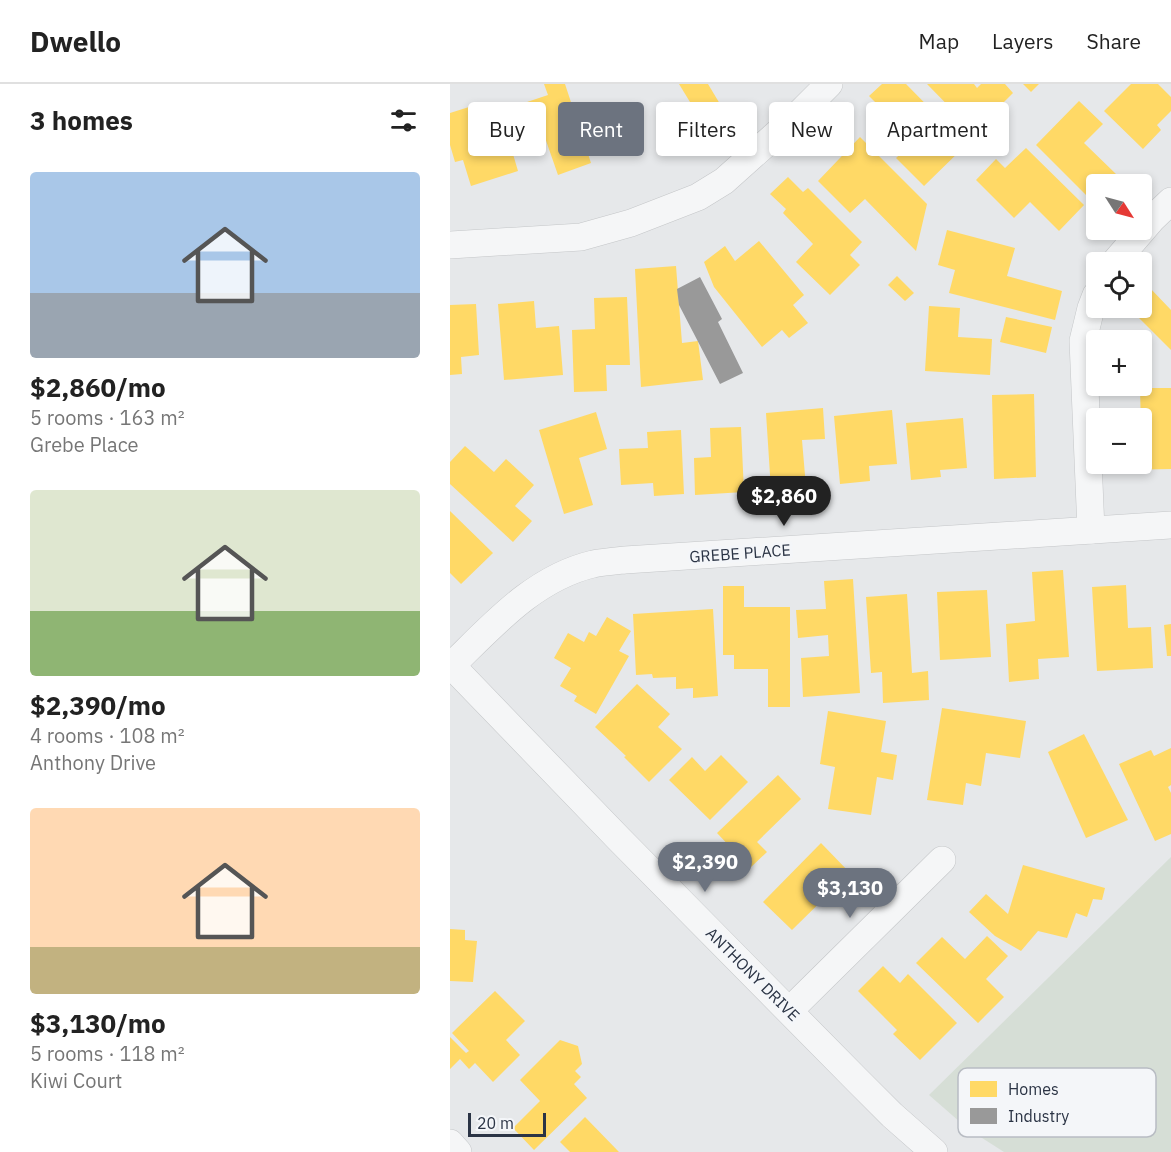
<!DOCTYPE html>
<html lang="en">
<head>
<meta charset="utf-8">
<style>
  body { margin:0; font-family:"IBM Plex Sans",sans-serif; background:#f6f6f6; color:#222; height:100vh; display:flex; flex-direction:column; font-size:22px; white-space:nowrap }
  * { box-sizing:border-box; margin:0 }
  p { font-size:20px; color:#767676 }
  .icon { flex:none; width:33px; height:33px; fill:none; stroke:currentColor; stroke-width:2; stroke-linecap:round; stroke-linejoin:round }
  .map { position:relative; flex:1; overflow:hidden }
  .sheet { display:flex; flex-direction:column; background:#fff; width:450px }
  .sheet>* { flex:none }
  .banner { position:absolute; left:18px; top:18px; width:570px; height:54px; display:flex; gap:12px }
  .needle { width:39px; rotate:126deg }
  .tools { position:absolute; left:636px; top:90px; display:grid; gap:12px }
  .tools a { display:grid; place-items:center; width:66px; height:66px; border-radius:6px; background:#fff; box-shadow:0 3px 9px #0003; font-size:30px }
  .scale { position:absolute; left:18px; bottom:15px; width:78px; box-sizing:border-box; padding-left:6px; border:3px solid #2b3445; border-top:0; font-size:16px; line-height:21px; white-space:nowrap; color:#2b3445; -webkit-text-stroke:4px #f4f6f9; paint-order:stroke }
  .price { position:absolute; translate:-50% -51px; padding:0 14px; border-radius:21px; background:#6c737f; color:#fff; font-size:20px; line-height:39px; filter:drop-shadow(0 2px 3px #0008) }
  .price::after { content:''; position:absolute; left:50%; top:36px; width:18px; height:14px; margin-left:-9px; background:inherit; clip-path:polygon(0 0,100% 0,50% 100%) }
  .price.current { background:#222; color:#fff }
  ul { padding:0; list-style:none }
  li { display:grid; align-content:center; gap:12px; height:318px; padding:0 30px }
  li span { display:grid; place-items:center; height:186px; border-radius:6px; color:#555 }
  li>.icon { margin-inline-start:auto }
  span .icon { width:108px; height:108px; fill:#fffc; stroke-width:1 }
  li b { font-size:26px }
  h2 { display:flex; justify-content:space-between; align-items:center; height:72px; padding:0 30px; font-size:26px }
  .chip { padding:0 21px; border-radius:6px; background:#fff; box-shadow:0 3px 9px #0003; font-size:21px; line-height:54px }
  .chip.current { background:#6c737f; color:#fff }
  header { display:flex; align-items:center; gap:36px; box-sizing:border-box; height:84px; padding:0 30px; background:#fff; border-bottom:2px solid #e0e0e0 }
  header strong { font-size:28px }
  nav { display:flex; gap:33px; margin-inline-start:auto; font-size:21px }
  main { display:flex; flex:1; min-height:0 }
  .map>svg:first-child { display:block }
  .green { fill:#d6ded6 }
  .homes { fill:#ffd966 }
  .industry { fill:#999 }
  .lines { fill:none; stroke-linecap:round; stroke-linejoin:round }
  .minor-casing { stroke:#c4c6c8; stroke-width:28 }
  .minor { stroke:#f5f6f7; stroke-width:27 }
  .labels { text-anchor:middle; stroke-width:6; stroke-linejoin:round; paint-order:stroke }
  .street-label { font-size:16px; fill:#2b3445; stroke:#f4f6f9 }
  .key { fill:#f4f6f9; stroke:#b8bcc3; stroke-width:1.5 }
  .key-label { font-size:16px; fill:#2b3445 }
</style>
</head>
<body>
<header>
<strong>Dwello</strong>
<nav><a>Map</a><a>Layers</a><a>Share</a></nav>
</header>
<main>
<section class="sheet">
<h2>3 homes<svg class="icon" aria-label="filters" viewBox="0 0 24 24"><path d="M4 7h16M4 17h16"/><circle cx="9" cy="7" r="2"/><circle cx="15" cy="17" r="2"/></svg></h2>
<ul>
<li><span style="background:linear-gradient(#a9c7e8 65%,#9aa5b1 0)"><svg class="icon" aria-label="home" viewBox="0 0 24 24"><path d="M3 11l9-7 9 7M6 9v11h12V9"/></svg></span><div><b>$2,860/mo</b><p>5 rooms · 163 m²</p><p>Grebe Place</p></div></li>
<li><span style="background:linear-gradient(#dfe7d0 65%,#8fb573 0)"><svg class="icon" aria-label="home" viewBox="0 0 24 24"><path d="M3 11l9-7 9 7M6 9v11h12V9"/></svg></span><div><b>$2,390/mo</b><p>4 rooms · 108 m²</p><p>Anthony Drive</p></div></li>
<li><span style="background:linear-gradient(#ffd9b3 75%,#c2b280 0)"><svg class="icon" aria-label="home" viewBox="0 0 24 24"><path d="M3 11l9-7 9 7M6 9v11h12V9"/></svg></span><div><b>$3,130/mo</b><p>5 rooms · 118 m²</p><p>Kiwi Court</p></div></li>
</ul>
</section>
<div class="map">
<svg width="721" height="1068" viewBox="0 0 721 1068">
  <rect width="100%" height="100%" fill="#e6e8ea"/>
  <!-- green -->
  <path class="green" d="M721,773V1068H554L518,1045L479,1011Z"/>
  <!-- homes -->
  <g class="homes">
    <path d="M94,0H115L141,79L108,91L93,48L72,55L62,23L98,11Z"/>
    <path d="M229,0H258L282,40L262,54Z"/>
    <path d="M432,0H456L516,61L474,102L446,74L460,61L432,32L436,29L419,12Z"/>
    <path d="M477,0H524L527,4L531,0H555L563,9L524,48Z"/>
    <path d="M573,0H589L581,8Z"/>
    <path d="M681,0H708L721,13V27L707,41L711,46L693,65L654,27Z"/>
    <path d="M629,17L653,40L634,59L666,90L656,100H646V111L641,116L586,61Z"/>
    <path d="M19,23L21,31L49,23L68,87L21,102L13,76L5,78L0,61V29Z"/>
    <path d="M410,53L477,120L466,167L415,115L400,129L368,97Z"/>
    <path d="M576,64L634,121L609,147L580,118L564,134L526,96L546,75L555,84Z"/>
    <path d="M338,93L353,108L358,104L412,158L400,171L410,181L380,211L346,178L363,160L333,129L336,125L320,110Z"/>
    <path d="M497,146L565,164L557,192L612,207L605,236L499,209L505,186L488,181Z"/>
    <path d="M309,157L354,211L343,221L358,239L339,254L332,246L312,263L264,203L254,178L275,162L285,177Z"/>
    <path d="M226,182L232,259L248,257L253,296L191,303L185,185Z"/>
    <path d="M447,192L464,209L455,217L438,201Z"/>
    <path d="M699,203L721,226V266L679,224H692V210Z"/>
    <path d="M177,213L180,281H156L157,307L124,308L122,246L145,245L144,214Z"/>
    <path d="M84,217L86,244L109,242L113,291L54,296L48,220Z"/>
    <path d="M26,220L29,271L11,273L12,290L0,291V221Z"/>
    <path d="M479,222L510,224L508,253L542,255L540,291L475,287Z"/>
    <path d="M556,233L602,243L596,269L550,258Z"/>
    <path d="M690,304H721V385L673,386V380H692Z"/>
    <path d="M584,310L586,393L544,395L542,311Z"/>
    <path d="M373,324L375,355L352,356L356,403L321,406L316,329Z"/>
    <path d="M442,326L447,380L419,382L420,397L390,400L384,332Z"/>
    <path d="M146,328L157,365L129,374L143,421L114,430L89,346Z"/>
    <path d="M513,334L517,384L490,386L491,393L461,396L456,339Z"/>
    <path d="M291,343L294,408L245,411L244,374L261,373L260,344Z"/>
    <path d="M231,346L234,410L204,412L203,399L171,401L169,365L198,364L197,348Z"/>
    <path d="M15,362L44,388L56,375L84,401L65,422L82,437L63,458L0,400V378Z"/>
    <path d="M0,427L43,469L11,500L0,489Z"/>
    <path d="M613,486L619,573L588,575L589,595L559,598L556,540L585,537L582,488Z"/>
    <path d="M403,495L410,609L353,613L351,574L379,572L378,551L348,554L346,526L376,525L374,497Z"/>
    <path d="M676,501L678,544L701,543L703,584L647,587L642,503Z"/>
    <path d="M273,502H294V523H340V623H318V585H284V571H273Z"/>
    <path d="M537,506L541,573L490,576L487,508Z"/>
    <path d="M457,510L462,589L478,587L479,616L433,619L432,588L421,589L416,513Z"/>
    <path d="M263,525L268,612L243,614V604L226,605V593L203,594L202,590L186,591L183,530Z"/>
    <path d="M157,533L181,547L169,567L179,572L146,630L124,617L127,612L110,602L121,584L104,574L118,549L134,558L139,548L146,552Z"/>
    <path d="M721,540V572H717L714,541Z"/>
    <path d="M187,600L220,630L208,643L232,665L199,698L174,673L176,672L145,643Z"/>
    <path d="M492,624L576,637L570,674L536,669L531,702L516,699L513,721L477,716Z"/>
    <path d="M378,627L436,637L431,668L447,671L443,696L427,693L421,731L378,725L385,683L370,680Z"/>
    <path d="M634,650L678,736L636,754L598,668Z"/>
    <path d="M721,664V701L718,703L721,709V750L705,757L669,680L701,666L704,672Z"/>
    <path d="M271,671L298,698L260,736L219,696L242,673L255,687Z"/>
    <path d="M328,691L351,715L307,758L317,768L300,784L267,749Z"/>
    <path d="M371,759L400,789L342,846L313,818Z"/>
    <path d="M573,781L655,804L652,816L643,815L637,833L626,829L617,854L588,847L571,867L545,852L519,828L536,810L558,830Z"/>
    <path d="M0,845L15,846V856L27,857L23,898L0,897Z"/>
    <path d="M537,852L558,872L536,895L554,913L528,939L466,879L492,853L515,875Z"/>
    <path d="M433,882L450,899L458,890L507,939L470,976L443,950L447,946L408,907Z"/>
    <path d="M45,907L75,937L56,956L70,971L43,998L25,979L19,985L10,975L0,985V953L16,969L19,967L2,949Z"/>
    <path d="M110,956L128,962L132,980L125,987L131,993L124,1000L137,1014L84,1066L63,1044L90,1017L70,996Z"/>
    <path d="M135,1033L169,1068H120L110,1058Z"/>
  </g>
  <!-- industry -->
  <path class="industry" d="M250,193L272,235L268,238L293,289L270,300L229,221L227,205Z"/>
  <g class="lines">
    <defs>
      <g id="minor">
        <path d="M0,161L131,153L181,139L248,113L274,97L349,30L379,0"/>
        <path d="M665,178L702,135L721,117"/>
        <path d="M641,446L633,257L641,224L646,211"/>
        <path d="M0,580L169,755L406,995L442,1031L484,1068"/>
        <path d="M1,582C43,541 84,494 143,480C153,478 165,477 175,476L721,441"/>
        <path d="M340,926L492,776"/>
        <path d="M0,1059L8,1068"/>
      </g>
    </defs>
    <!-- minor casing -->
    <use href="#minor" class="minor-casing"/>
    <!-- minor -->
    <use href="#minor" class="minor"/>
  </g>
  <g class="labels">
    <!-- street labels -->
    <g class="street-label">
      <text transform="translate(290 469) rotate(-4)" y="6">GREBE PLACE</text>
      <text transform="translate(303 890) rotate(45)" y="6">ANTHONY DRIVE</text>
    </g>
  </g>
  <!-- legend -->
  <rect x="508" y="984" width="198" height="69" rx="9" class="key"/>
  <rect x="520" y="997" width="27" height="16" fill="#ffd966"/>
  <rect x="520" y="1024" width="27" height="16" fill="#999"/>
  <g class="key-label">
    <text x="558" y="1011">Homes</text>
    <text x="558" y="1038">Industry</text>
  </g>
</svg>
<div class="tools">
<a><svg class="needle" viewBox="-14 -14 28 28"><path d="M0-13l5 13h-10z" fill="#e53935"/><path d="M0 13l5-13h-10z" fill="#767676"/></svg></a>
<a><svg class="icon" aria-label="locate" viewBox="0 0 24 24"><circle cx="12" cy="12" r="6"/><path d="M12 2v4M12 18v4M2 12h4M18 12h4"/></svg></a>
<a>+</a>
<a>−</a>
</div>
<div class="scale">20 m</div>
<b class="price current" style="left:334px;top:443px">$2,860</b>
<b class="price" style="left:255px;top:809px">$2,390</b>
<b class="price" style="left:400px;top:835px">$3,130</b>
<div class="banner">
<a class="chip">Buy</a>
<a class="chip current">Rent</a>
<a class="chip">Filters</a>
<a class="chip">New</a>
<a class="chip">Apartment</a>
</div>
</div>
</main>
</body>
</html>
